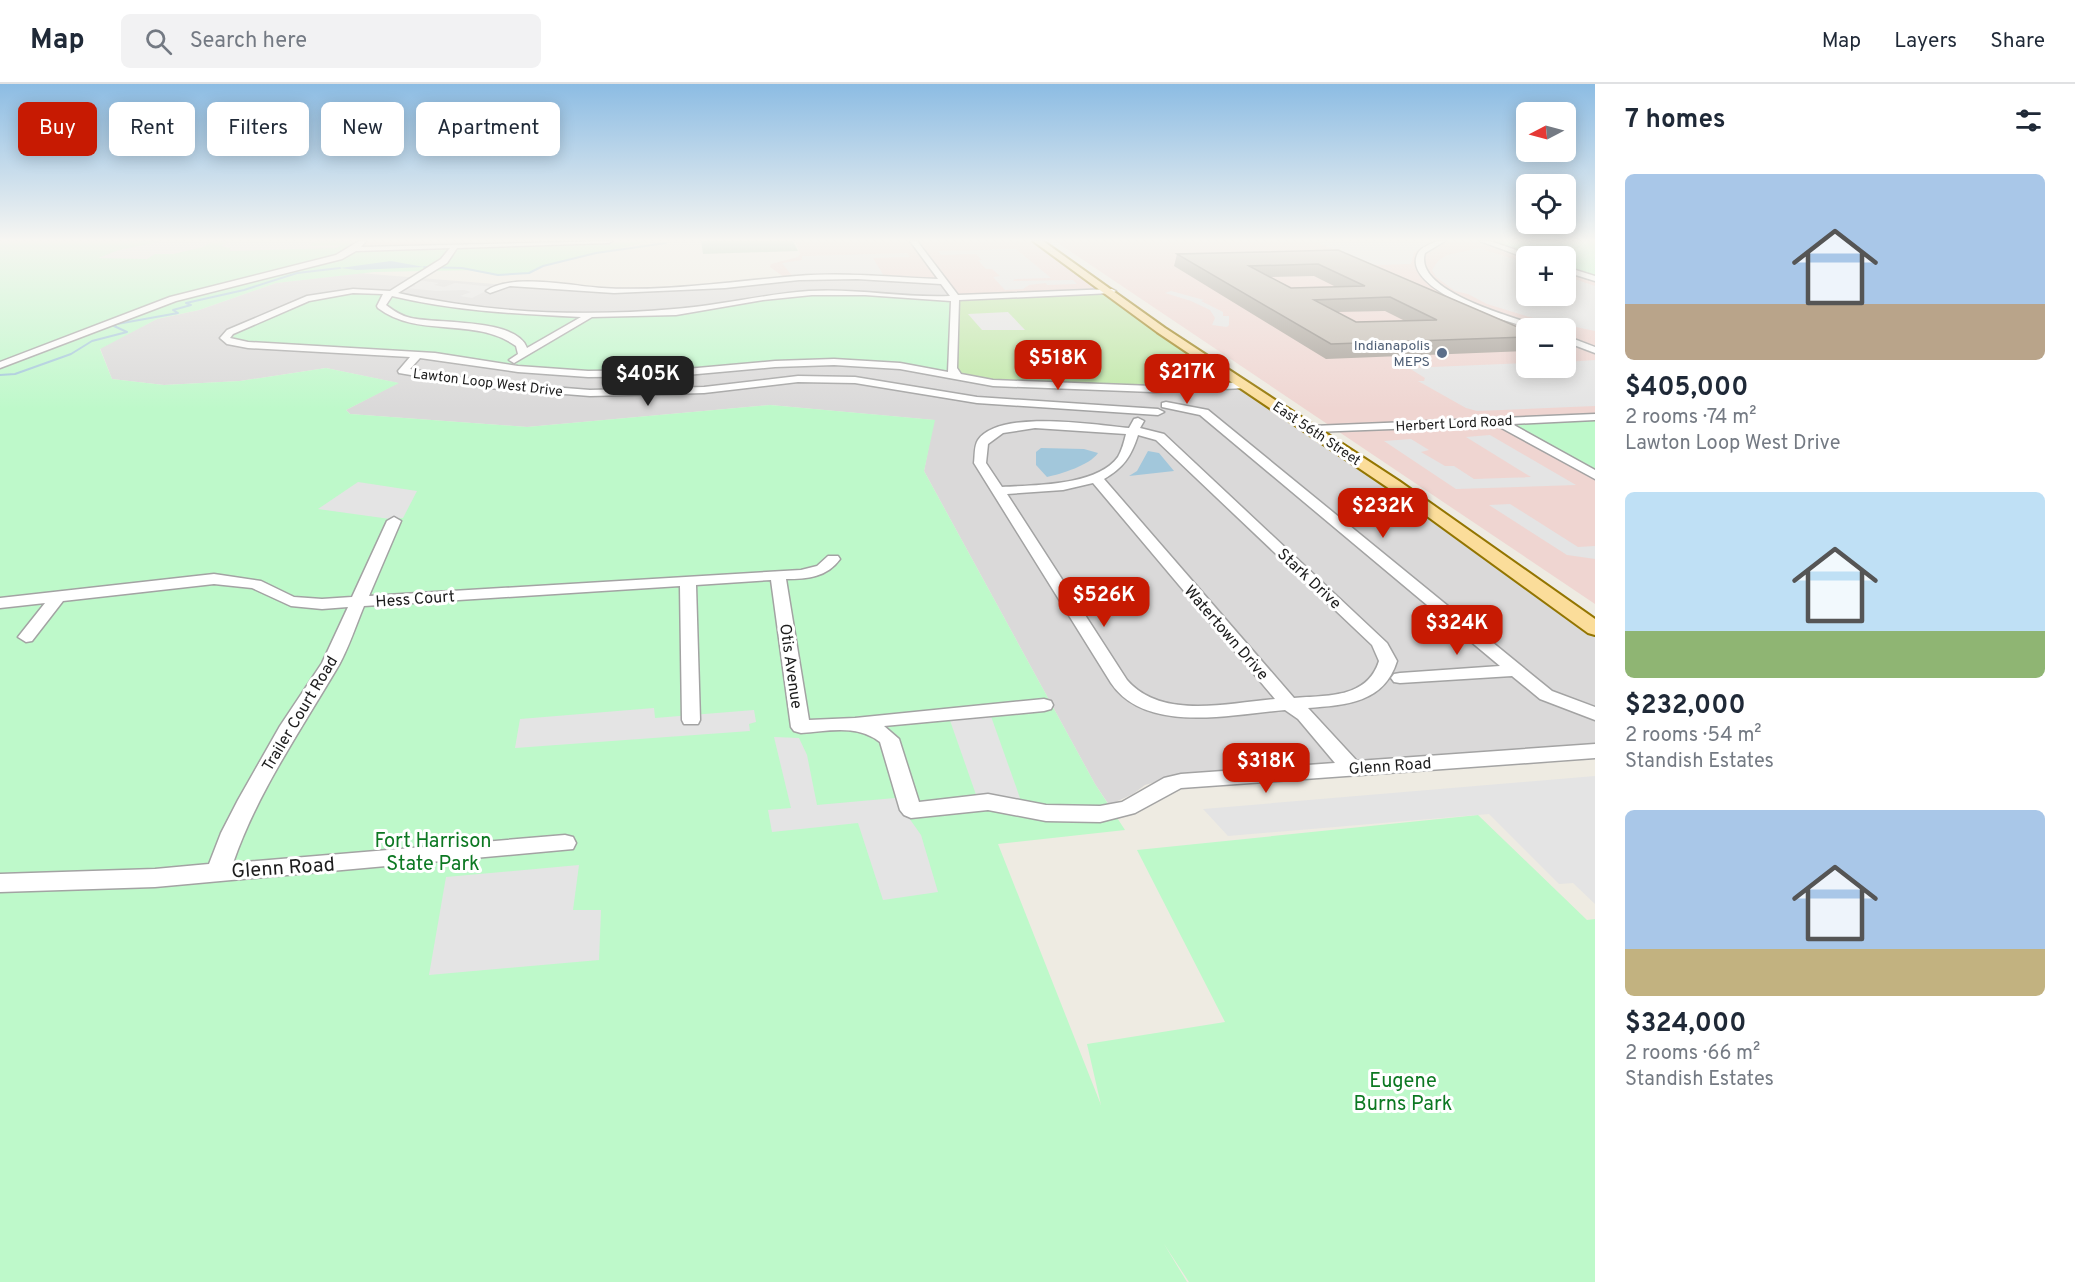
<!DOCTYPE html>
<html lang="en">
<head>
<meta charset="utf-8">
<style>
  body { margin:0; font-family:Overpass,sans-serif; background:#f2f2f3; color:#1f2937; height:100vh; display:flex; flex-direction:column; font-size:22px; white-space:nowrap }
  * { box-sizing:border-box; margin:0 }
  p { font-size:20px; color:#747a83 }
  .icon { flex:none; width:33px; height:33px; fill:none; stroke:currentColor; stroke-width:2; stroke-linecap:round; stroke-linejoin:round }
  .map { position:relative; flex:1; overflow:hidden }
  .sheet { display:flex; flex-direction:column; background:#fff; width:480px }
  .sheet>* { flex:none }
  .top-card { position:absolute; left:18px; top:18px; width:570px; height:54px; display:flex; gap:12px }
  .needle { width:39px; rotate:264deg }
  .buttons { position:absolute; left:1516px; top:18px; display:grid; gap:12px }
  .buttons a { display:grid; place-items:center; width:60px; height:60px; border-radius:9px; background:#fff; box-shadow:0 3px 15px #0003; font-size:30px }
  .price { position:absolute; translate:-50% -51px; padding:0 14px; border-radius:12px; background:#c71a02; color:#fff; font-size:20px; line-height:39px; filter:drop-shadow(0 2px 3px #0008) }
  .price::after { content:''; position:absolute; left:50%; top:36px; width:18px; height:14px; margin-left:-9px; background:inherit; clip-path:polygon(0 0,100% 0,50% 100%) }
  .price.current { background:#222; color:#fff }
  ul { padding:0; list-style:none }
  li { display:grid; align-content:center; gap:12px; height:318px; padding:0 30px }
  li span { display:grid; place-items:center; height:186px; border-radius:9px; color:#555 }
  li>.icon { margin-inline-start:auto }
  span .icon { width:108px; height:108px; fill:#fffc; stroke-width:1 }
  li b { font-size:26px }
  h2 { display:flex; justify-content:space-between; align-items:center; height:72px; padding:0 30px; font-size:26px }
  .chip { padding:0 21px; border-radius:9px; background:#fff; box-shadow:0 3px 15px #0003; font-size:21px; line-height:54px }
  .chip.current { background:#c71a02; color:#fff }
  header { display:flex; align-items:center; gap:36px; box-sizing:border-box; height:84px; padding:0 30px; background:#fff; border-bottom:2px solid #e0e1e3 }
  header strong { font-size:28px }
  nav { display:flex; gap:33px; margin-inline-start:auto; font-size:21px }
  .search { width:420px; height:54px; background:#f2f2f3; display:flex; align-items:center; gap:15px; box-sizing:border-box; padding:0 21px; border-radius:9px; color:#747a83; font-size:22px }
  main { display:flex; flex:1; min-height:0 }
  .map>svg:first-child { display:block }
  .residential { fill:#dad9d9 }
  .commercial { fill:#efd5d1; fill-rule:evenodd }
  .grass { fill:#bfe8a7 }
  .cemetery { fill:#a3c6ad }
  .park { fill:#bef9ca }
  .parking { fill:#e4e4e4 }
  .water { fill:#a2c7db }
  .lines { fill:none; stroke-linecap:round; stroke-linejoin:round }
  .stream { stroke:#a2c7db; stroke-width:2 }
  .minor-casing { stroke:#a3a3a3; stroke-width:3 }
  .major-casing { stroke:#937501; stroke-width:4 }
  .minor { fill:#fff; fill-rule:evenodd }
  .major { fill:#fbdd9a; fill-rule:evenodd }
  .wall { fill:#a7a098; fill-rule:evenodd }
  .building { fill:#c2bab1; stroke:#88827c; stroke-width:1.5; fill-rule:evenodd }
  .service-dot { fill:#5c6f8a; stroke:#fff; stroke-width:2 }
  .labels { text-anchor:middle; stroke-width:6; stroke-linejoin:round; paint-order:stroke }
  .far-service-label { font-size:14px; fill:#4e5e75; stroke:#fff; text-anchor:end }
  .far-street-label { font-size:14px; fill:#1c1c1c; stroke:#fff }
  .street-label { font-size:16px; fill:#1c1c1c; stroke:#fff }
  .near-park-label { font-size:20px; fill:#0c7822; stroke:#fff }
  .near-street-label { font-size:20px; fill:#1c1c1c; stroke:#fff }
</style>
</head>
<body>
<header>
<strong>Map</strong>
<div class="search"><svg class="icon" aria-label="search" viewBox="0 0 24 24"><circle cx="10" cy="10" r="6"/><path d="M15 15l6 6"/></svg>Search here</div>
<nav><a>Map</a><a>Layers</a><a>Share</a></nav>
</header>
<main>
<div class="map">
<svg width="1595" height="1198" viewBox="0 0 1595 1198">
  <rect width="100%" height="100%" fill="#eeebe2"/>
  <!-- residential -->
  <path class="residential" d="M359,189L557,205L614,207L725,202L773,196L857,193L945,198L955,213L804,278L1243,303L1517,494L1595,553V660L1166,695L1145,701L1133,710L1109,721L1095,700L924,387L934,336L770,321L527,343L350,330L346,326L398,299L326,284L240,297L164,301L112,295L100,264L157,235L199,226L276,199Z"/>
  <!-- commercial -->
  <g class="commercial">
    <path d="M367,157H571L361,163Z"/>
    <path d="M795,157H909L939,197L784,193L770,183L771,180L798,173L800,170Z"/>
    <path d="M916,157H1033L1101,207L959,211Z"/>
    <path d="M1055,157H1489L1535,172H1527V212H1566V183L1595,193V336L1516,342L1595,387V520ZM1527,244H1566V284H1527Z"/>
  </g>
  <!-- grass -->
  <path class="grass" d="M1098,209L1106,210L1234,298L1171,303L1005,298L963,293L957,287L958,215Z"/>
  <!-- cemetery -->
  <path class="cemetery" d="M701,157H793L798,167L703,170Z"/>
  <!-- park -->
  <g class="park">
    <path d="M0,157H353L345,166L651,157L543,182L529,189L498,191L477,186L374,188L276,199L199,226L157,235L100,265L112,295L164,301L240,297L326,284L399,299L346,326L350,330L527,343L770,321L935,336L924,387L1095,700L1125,746L998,760L1101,1021L1087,960L1225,938L1137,766L1478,731L1587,836L1595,835V1198H1189L1164,1160L1187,1198H0Z"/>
    <path d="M1489,157H1595V193L1566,183V172H1535Z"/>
    <path d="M385,208L432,219L544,230L676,228L747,216L838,208L929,215L955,213V290L834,278L712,287L566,289L472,276L234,259L226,251L301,218L334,209Z"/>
    <path d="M1595,336V387L1516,342L1521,340Z"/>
  </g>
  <!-- parking -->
  <g class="parking">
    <path d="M162,157H213L203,163L173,170H155L147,175L98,174L119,166Z"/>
    <path d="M229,157H314L309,162L340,161L337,164L230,167V164L221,162Z"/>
    <path d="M1314,157H1431L1414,169L1411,180L1378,181L1367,180Z"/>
    <path d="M1479,164L1527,179V212H1566V192L1595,202V247L1529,233L1487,220L1468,210L1455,207L1436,193L1432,186L1438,177L1447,171Z"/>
    <path d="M1016,165L1051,194L1016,195L1013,196L1014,197L1073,196L1077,200L1047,201L1046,199L1029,201L1023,205L1005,206L993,193L1000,192L992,185H986L978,176H982L976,170L941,171L938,167Z"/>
    <path d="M907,169L910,173L873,174L884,192L793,193L782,179L802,176V172Z"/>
    <path d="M418,196L439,199L434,201L444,203L455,199L494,203L472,214L460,212L471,208L464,206L436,207L407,204L415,202L414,198Z"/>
    <path d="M1171,207L1204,216L1201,217L1223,228V232H1229V241L1227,243L1212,241L1215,234L1210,226L1191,217L1165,209Z"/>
    <path d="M1008,228L1025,246H982L968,230Z"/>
    <path d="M1595,276V322L1477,327L1466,324L1418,297H1424L1425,294L1409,284L1527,279V284H1566V278Z"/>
    <path d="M1490,351L1576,401L1456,405L1384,357L1411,355L1429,366L1421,368L1445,382H1454L1474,395L1531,393L1466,353Z"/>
    <path d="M358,398L417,407L403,434L390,435L318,425Z"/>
    <path d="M1510,420L1578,463L1595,462V475L1567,471L1489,421Z"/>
    <path d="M987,621L1020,714L1024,733L981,725L946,625Z"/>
    <path d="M654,624L655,634L754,626L756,638L749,640L750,647L515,664L520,635Z"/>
    <path d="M774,653L799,654L807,671L817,721L895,714L921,751L938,808L883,816L858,739L772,748L768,726L791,724Z"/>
    <path d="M1595,692V820L1573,799L1559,800L1489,730L1228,752L1203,725Z"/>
    <path d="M579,781L573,826H601L599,876L429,891L446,793Z"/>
  </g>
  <!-- water -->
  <g class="water">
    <path d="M391,177L424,183L357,186L340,184Z"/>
    <path d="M1041,364L1084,365L1098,369C1090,381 1061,390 1047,393L1036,381V368Z"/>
    <path d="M1148,367L1159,369L1174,387L1129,392L1137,387Z"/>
  </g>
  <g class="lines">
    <!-- stream -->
    <g class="stream">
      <path d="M424,183L462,184L498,191L529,189L543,182L596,169L666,159"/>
      <path d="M0,291L15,290L71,270L92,257L127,248L114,242L117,240L178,229L173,226L191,221L186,219L244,206L297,189L340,184"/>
    </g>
    <defs>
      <g id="minor">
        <path d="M359,157H366L361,163L612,157L609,159L457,164L447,179L398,209C487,229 583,233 674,225C719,222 764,210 809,207C856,204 903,214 950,212L941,200L857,195L799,196L725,204L614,209L510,202L490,209L486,207C510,189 572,202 602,204C666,208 732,197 797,192C843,188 891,193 938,195L910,157H917L958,211L1112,205L1116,207L1112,209L959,216L957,284L961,290L993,296L1153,302L1246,298L1251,301L1246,304L1153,308L993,302L900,285L834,281L775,283L675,292L588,293L518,288L420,274L410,285L488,298L590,306L704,303L798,292L855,293L977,313L1158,325L1164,328L1158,331L977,319L855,299L798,298L704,309L590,312L488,304L399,289L398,287L410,273L248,264L227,260L220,254L227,246L307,212L353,205L390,207L441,175L450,164L356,167L342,175L176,217L0,284V278L170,213L336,171ZM353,209L383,210L377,222L378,224C419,255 475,232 516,262L518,270L509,276L514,279L592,233L676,231L763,216L812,211H865L951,217L948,288L900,279L834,275L775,277L675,286L588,287L518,282L435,269L248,258L230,254L233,250L309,217ZM392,212C455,227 517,230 581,233L527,264C517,234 437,240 411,234C401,232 394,227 386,221Z"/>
        <path d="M1437,157H1445L1425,169C1413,207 1512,233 1539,242L1540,244C1516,244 1398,205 1418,169C1421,163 1431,160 1437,157Z"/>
        <path d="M1480,157H1490L1533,172L1526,174Z"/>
        <path d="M1566,183L1595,192V197L1566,188Z"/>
        <path d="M1566,252L1595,263V269L1566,258Z"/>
        <path d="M1166,318L1208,326L1552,607L1595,623V636L1540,615L1512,592L1400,599L1394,598L1391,594L1394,590L1400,589L1500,582L1200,331L1162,323V319Z"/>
        <path d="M1595,330V336L1512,340L1595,386V395L1496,341L1313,348L1307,345L1313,342Z"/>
        <path d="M1138,334L1144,337L1140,344L1164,350L1387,559L1397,577C1384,619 1346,621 1308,624L1357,677L1595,660V674L1181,704L1135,729L1100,738L1046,737L988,726L911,734L904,731L900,726L880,658C857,640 828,647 801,649L794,647L791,643L771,496L696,501L700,636L698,640H684L682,636L680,502L364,522C356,541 349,563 339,581C301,646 258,707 233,779L565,751L573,753L576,759L573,765L155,803L0,808V790L155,785L209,780L221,749L238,716L280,642L322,579L348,523L322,525L291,522L252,504L214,500L63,517L32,557L26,558L18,553L45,519L0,524V514L214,490L261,497L294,513L322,515L352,513L387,437L394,433L401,437L369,512L801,486L817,482L828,472H838L840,475C827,493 808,495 786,495L809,636L855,634L1044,615L1051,617L1053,621L1051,625L1044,627L884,642L899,655L919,718L988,710L1046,721L1100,722L1122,718L1164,694L1181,690L1335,679L1298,635L1285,626C1232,630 1146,651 1111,599L974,379C975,372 974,362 978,356C1000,325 1095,341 1129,344L1134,335ZM1035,344L1126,350C1124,358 1122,366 1118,373C1097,402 1034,401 1002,403L986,379L988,360L1003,349ZM1138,351L1156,356L1372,561L1379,577C1367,615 1327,611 1294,614L1104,395C1123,384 1131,373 1138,351ZM1093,399L1275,615C1227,619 1162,636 1127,596L1007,410L1063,406Z"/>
      </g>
      <path id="major" d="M1033,157H1043L1165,244L1399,397L1595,535V551L1588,549L1387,403L1157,248Z"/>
    </defs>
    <!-- minor casing -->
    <use href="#minor" class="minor-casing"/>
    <!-- major casing -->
    <use href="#major" class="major-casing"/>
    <!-- minor -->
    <use href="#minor" class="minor"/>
    <!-- major -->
    <use href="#major" class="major"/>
  </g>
  <!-- wall -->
  <path class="wall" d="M1338,166L1527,247V267L1326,275L1174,182L1177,170ZM1314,192L1336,203L1291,204L1271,193ZM1385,227L1405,237L1356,238L1337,228Z"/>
  <!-- building -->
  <path class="building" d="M1338,166L1527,247V253L1331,260L1177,170ZM1318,180L1365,202L1291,204L1249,182ZM1390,213L1437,236L1356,238L1314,216Z"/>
  <!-- sky -->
  <linearGradient id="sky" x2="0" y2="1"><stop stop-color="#8cbce3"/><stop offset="0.48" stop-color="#f7f6f2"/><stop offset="1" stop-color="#f7f6f2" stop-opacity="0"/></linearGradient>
  <rect width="1595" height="325" fill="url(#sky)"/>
  <!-- markers -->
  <circle class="service-dot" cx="1442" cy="269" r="6"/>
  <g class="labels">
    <!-- far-service labels -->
    <g class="far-service-label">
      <text x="1430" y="266">Indianapolis<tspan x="1430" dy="16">MEPS</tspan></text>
    </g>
    <!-- far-street labels -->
    <g class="far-street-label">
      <text transform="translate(488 298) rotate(7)" y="5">Lawton Loop West Drive</text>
      <text transform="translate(1454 339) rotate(-3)" y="5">Herbert Lord Road</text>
      <text transform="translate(1317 349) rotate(34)" y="5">East 56th Street</text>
    </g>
    <!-- street labels -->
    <g class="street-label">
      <text transform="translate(1310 494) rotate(43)" y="6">Stark Drive</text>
      <text transform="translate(415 514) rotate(-4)" y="6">Hess Court</text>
      <text transform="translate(1227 548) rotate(49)" y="6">Watertown Drive</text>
      <text transform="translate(792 582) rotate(82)" y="6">Otis Avenue</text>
      <text transform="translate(299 629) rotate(-59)" y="6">Trailer Court Road</text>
      <text transform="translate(1390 681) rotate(-4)" y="6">Glenn Road</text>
    </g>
    <!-- near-park labels -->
    <g class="near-park-label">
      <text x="433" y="763">Fort Harrison<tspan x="433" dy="23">State Park</tspan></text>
      <text x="1403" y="1003">Eugene<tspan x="1403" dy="23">Burns Park</tspan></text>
    </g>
    <!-- near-street labels -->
    <g class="near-street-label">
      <text transform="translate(283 783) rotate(-4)" y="7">Glenn Road</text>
    </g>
  </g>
</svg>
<div class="buttons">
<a><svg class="needle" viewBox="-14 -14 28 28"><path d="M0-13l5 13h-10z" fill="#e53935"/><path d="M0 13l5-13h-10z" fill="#747a83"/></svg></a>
<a><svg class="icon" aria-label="locate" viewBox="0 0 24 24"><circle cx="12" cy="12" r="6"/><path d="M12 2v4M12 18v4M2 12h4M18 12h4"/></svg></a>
<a>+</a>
<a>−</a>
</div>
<b class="price" style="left:1058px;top:307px">$518K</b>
<b class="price" style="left:1187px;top:321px">$217K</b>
<b class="price current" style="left:648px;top:323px">$405K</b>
<b class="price" style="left:1383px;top:455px">$232K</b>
<b class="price" style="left:1104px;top:544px">$526K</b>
<b class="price" style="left:1457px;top:572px">$324K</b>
<b class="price" style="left:1266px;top:710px">$318K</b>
<div class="top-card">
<a class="chip current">Buy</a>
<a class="chip">Rent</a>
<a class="chip">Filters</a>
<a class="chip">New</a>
<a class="chip">Apartment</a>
</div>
</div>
<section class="sheet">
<h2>7 homes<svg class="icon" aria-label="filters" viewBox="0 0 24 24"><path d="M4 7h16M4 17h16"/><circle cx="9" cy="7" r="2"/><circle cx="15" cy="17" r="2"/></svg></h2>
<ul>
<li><span style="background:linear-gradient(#a9c7e8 70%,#b9a48a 0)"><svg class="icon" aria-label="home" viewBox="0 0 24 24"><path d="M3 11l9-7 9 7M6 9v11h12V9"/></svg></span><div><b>$405,000</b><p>2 rooms · 74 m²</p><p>Lawton Loop West Drive</p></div></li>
<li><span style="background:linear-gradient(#bfe0f5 75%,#8fb573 0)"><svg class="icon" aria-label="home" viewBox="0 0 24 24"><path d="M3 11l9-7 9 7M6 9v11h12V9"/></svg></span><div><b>$232,000</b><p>2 rooms · 54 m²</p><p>Standish Estates</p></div></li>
<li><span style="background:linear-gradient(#a9c7e8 75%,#c2b280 0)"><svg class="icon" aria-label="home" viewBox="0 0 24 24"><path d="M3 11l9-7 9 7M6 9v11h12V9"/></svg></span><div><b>$324,000</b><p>2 rooms · 66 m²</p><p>Standish Estates</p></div></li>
</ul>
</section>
</main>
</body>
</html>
